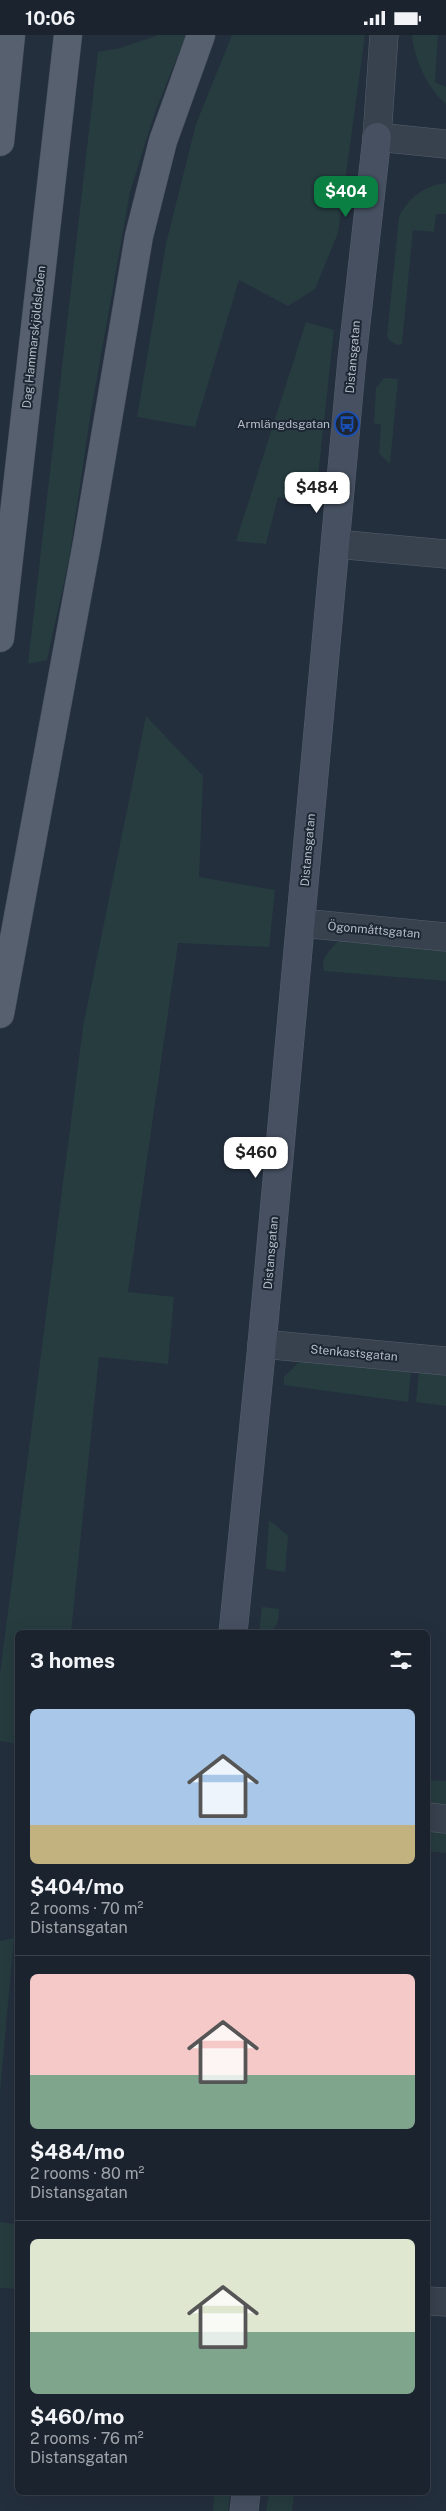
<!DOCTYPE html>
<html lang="en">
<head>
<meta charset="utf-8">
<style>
  body { margin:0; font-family:"Public Sans",sans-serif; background:#282f3a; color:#f1f3f6; height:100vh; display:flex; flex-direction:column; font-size:19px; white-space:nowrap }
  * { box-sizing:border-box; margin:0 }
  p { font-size:16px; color:#a0a4aa }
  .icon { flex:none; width:28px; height:28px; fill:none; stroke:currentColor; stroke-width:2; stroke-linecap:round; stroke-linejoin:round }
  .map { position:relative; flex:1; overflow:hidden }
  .sheet { position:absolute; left:15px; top:1595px; width:415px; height:865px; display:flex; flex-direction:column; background:#1b232e; border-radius:8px; box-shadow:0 5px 20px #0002,0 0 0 1px #39404a }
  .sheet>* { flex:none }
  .price { position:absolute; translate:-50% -42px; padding:0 11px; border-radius:10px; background:#fff; color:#222; font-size:16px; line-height:32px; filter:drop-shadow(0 1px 2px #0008) }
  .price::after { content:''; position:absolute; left:50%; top:30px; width:15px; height:11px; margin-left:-8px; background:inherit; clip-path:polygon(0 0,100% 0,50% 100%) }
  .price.selected { background:#0b8043; color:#fff }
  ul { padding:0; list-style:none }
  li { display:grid; align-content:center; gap:10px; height:265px; padding:0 15px }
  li+li { border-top:1px solid #39404a }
  li span { display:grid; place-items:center; height:155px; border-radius:8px; color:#555 }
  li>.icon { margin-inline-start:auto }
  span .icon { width:90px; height:90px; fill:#fffc; stroke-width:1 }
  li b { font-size:21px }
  h2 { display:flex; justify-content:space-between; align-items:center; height:60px; padding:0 15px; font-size:21px }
  .status { display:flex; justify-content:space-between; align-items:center; height:35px; padding:0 25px; background:#1b232e; direction:ltr }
  .status svg { height:14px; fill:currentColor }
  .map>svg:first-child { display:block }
  .green { fill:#263c3f }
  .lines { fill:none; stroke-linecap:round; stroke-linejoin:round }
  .street-casing { stroke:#565f6c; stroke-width:29 }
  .secondary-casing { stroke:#565f6c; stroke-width:29 }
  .primary-casing { stroke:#414a57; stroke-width:29 }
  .street { stroke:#38414e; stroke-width:28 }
  .secondary { stroke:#465061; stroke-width:28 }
  .primary { stroke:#56606e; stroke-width:28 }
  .labels { text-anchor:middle; stroke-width:4; stroke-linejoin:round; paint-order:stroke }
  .street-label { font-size:12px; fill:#b4bcc9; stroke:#1d2633 }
  .poi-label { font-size:12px; fill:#b4bcc9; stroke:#1d2633; text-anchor:end }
</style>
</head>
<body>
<div class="status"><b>10:06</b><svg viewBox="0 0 49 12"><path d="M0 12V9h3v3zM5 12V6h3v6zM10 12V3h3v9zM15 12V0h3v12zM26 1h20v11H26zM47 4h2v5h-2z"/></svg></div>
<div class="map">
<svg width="446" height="2476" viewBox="0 0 446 2476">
  <rect width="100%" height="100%" fill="#242f3e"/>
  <!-- green -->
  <g class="green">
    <path d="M159,0H186L155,77L130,157L91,376L69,524L47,625L28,629L98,17L120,13Z"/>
    <path d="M232,0H365L338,198L315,254L288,271L239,245L195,392L137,382L166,209L196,89Z"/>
    <path d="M412,0H438L435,47L446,52V69C428,54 414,24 412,0Z"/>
    <path d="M446,148V179H436L434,197L413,195L402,309L397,310L390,306L387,301L399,182C409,162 424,151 446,148Z"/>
    <path d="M306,287L334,295L315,468L278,462L266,509L236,506Z"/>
    <path d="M384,343L398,344L390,429L379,418L381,390L374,388L376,353Z"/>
    <path d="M146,681L203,741L199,842L275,855L269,912L178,908L128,1257L174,1262L168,1329L99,1322L71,1597L18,1598L17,1709L0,1706V1639L83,992Z"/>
    <path d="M341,903L446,913V946L324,936C320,922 332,913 341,903Z"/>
    <path d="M300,1326L411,1336L408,1367L284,1350V1342Z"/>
    <path d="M421,1337L446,1339V1371L416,1367L419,1338Z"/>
    <path d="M269,1485L288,1501L285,1537L266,1534Z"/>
    <path d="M262,1572L279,1574L278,1586L272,1597H259Z"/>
    <path d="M428,1745L446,1746V1770L428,1769Z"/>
    <path d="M428,1793L446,1795V1818L428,1816Z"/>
    <path d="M14,1903L0,2057V1906Z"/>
    <path d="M0,2187L17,2189V2254L0,2253Z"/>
    <path d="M214,2458H230L228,2476H213Z"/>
    <path d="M269,2458H294L292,2476H266Z"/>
  </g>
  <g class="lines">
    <defs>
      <g id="street">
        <path d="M384,0L377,102L446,109"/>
        <path d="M336,509L446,519"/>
        <path d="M301,888L446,902"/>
        <path d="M262,1309L446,1326"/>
        <path d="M428,1782L446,1784"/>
        <path d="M428,2266L446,2267"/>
      </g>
      <g id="secondary">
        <path d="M233,1598L262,1309L352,324L377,102"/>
        <path d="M244,2476L246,2458"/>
      </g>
      <g id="primary">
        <path d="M0,107L11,0"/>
        <path d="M0,603L68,0"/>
        <path d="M0,979L87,508L139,201L163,106L201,0"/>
      </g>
    </defs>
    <!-- street casing -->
    <use href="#street" class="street-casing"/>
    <!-- secondary casing -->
    <use href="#secondary" class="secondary-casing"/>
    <!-- primary casing -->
    <use href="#primary" class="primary-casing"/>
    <!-- street -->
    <use href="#street" class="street"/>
    <!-- secondary -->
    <use href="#secondary" class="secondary"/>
    <!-- primary -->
    <use href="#primary" class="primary"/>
  </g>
  <!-- icons -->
  <defs>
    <symbol id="bus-ring" viewBox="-11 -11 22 22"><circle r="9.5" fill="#1d2633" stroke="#1a4fb4" stroke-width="1.5"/><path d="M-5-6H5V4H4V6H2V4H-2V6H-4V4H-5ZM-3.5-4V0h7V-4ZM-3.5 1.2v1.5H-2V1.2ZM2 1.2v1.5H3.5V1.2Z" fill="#1a4fb4"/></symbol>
  </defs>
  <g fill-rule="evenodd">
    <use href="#bus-ring" x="333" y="375" width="28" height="28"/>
  </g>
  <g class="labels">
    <!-- street labels -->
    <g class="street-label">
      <text transform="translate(34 302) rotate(-84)" y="4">Dag Hammarskjöldsleden</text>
      <text transform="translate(353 322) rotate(-85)" y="4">Distansgatan</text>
      <text transform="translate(308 815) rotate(-85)" y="4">Distansgatan</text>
      <text transform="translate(374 895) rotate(5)" y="4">Ögonmåttsgatan</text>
      <text transform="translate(271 1218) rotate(-85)" y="4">Distansgatan</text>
      <text transform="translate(354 1318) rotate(5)" y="4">Stenkastsgatan</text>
    </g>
    <!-- poi labels -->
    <g class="poi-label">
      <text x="330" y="393">Armlängdsgatan</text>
    </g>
  </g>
</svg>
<b class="price selected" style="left:346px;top:183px">$404</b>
<b class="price" style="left:317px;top:479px">$484</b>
<b class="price" style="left:256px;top:1144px">$460</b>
<section class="sheet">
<h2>3 homes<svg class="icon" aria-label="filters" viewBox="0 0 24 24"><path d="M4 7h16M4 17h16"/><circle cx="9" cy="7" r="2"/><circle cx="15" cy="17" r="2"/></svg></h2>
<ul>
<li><span style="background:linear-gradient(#a9c7e8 75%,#c2b280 0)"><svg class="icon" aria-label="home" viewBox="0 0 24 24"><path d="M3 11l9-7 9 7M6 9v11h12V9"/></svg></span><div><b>$404/mo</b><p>2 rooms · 70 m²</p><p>Distansgatan</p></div></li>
<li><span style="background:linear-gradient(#f6c9c9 65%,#7fa58c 0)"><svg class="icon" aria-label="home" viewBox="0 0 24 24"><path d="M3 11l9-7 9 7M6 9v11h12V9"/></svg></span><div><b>$484/mo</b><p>2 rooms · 80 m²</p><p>Distansgatan</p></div></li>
<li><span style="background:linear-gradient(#dfe7d0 60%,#7fa58c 0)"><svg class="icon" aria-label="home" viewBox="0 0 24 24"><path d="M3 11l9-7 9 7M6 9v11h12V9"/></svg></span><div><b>$460/mo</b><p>2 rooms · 76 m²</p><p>Distansgatan</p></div></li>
</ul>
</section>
</div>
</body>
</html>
